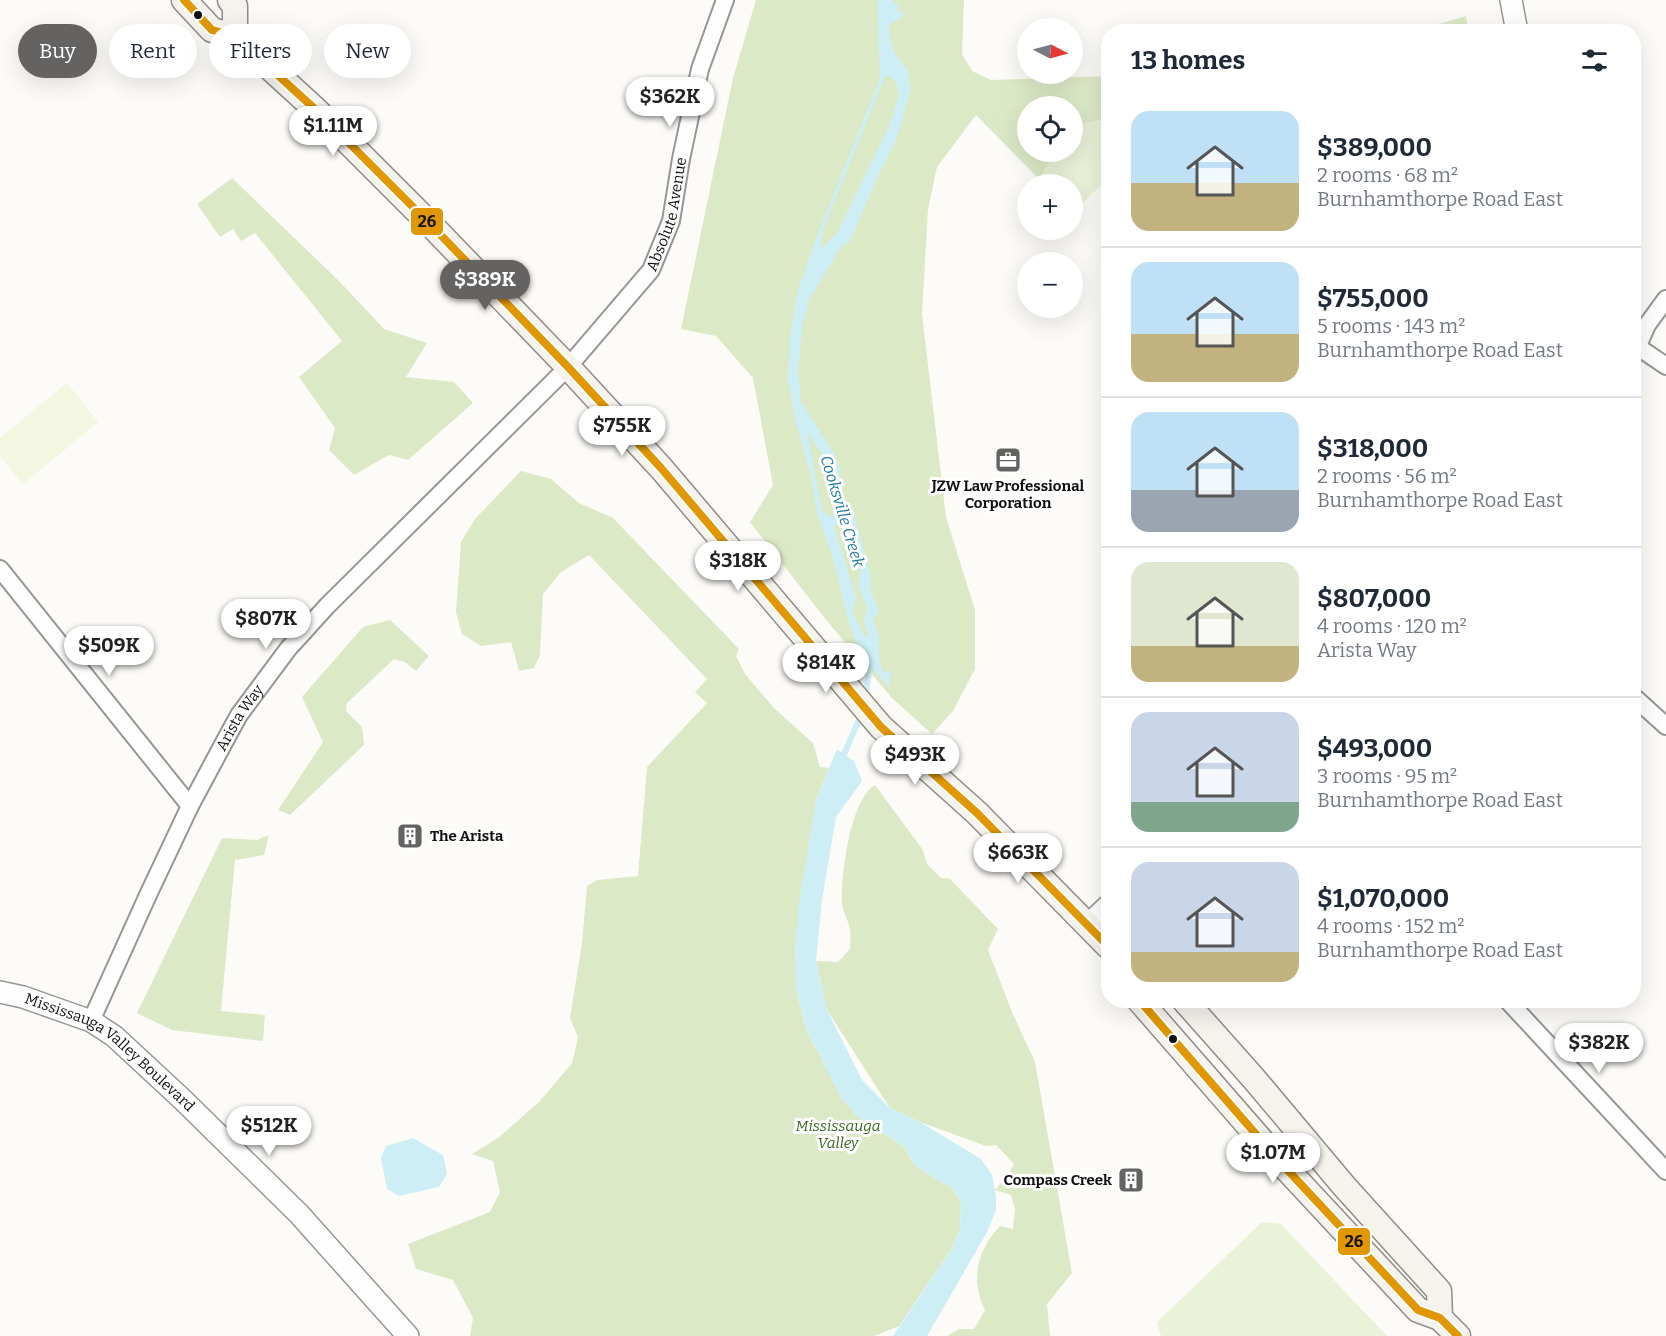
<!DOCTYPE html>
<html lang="en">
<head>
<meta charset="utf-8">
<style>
  body { margin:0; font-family:Bitter,serif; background:#f6f6f7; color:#1f2937; height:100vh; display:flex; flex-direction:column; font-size:22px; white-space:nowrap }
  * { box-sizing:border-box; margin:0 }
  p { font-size:20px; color:#747a83 }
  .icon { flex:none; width:33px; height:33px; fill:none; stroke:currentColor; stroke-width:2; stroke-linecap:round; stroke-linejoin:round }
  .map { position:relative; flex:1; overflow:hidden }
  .panel { position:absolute; left:1101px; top:24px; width:540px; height:984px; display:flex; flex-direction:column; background:#fff; border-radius:24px; box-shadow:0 6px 24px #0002 }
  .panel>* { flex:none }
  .top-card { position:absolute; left:18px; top:24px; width:570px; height:54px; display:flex; gap:12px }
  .needle { width:39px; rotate:96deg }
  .tools { position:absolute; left:1017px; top:18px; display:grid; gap:12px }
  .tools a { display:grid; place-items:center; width:66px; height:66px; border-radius:50%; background:#fff; box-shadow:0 6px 24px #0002; font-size:30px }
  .price { position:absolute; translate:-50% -51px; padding:0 14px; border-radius:21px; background:#fff; color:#222; font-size:20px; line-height:39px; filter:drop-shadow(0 2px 3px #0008) }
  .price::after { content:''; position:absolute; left:50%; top:36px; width:18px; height:14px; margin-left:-9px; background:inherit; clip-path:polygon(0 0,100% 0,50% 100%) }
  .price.selected { background:#646362; color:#fff }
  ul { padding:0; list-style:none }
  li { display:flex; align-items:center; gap:18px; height:150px; padding:0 30px }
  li+li { border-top:2px solid #e0e1e3 }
  li span { display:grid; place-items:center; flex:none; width:168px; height:120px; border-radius:18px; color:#555 }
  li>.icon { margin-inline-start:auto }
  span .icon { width:72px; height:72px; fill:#fffc; stroke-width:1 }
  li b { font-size:26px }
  h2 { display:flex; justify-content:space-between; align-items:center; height:72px; padding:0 30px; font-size:26px }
  .pill { padding:0 21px; border-radius:27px; background:#fff; box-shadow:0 6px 24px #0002; font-size:21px; line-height:54px }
  .pill.selected { background:#646362; color:#fff }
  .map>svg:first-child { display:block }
  .green { fill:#eaf2d8 }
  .forest { fill:#dce9c6 }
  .pitch { fill:#f3f6e1 }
  .water { fill:#ceeef6; fill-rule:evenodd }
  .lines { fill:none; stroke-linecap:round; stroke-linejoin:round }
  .stream { stroke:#ceeef6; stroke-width:6 }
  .minor-casing { stroke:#979695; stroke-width:20 }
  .tertiary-casing { stroke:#979695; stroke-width:24 }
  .secondary-casing { stroke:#8e8d8b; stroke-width:27 }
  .minor { stroke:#fffefe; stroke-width:16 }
  .tertiary { stroke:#fffefe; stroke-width:21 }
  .secondary { stroke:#f5f3ec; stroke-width:24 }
  .bus-1-casing { stroke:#fff; stroke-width:12 }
  .bus-1 { stroke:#e09702; stroke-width:8 }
  .bus-dot { fill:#111; stroke:#fff; stroke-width:2 }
  .labels { text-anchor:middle; stroke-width:6; stroke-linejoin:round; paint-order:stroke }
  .street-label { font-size:15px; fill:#111; stroke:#fff }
  .poi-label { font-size:15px; font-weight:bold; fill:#111; stroke:#fff }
  .park-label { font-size:15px; font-style:italic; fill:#3a6920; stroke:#fff }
  .water-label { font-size:16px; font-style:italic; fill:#1a7aa3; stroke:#fff }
  .line-badge { stroke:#fff; stroke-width:2 }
  .pale-badge-label { font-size:16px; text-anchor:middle; font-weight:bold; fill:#111 }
</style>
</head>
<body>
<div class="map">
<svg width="1666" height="1336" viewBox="0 0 1666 1336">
  <rect width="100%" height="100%" fill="#fdfbf7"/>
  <!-- green -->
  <g class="green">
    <path d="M1108,120V178L1074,212L1072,184H1045L1039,179L1056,152H1072L1073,126Z"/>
    <path d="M1262,1222L1281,1224L1387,1336H1161L1157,1322Z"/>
  </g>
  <!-- forest -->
  <g class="forest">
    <path d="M756,0H964L962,54L972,71L991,80L1108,76V119L1073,126L1072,106H1028V152H1056L1039,179L976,115L937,167L928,209L922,314L946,517L975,610V669L953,711L932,734L892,698L827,621L750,522L773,485L753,378L716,336L681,329L733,78Z"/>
    <path d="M1466,16L1468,31H1415Z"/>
    <path d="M232,178L339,281L384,329L427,343L406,377L454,382L473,403L408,460L389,455L354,475L329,450L335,428L299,377L342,341L255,233L241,241L233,229L220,237L197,204Z"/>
    <path d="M521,471L551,479L579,503L613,518L739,649L736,656L745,674L774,708L813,743L820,767L829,768L816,800L797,992L806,1029L842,1099L857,1116L905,1147L914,1165L953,1189L961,1203L960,1229L951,1250L899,1326L874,1336H470L473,1318L453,1280L416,1269L408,1244L490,1212L500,1192L493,1161L472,1154L498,1138L539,1102L572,1063L578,1037L570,1018L582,943L587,886L597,880L638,876L647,767L707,703L695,692L707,679L589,555L561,572L543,594L540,655L534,668L519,671L511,642L481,646L462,634L456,612L461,542L475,519Z"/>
    <path d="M390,620L429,656L416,671L405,662L394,659L347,703L346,711L362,727L364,745L290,815L278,810L323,742L302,697L363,627Z"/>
    <path d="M875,785L923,850L927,864L941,878L950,879L998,929L988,950L1012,1012L1035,1062L1072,1273L1047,1304L1050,1336H947L959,1329H974L985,1310C970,1280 977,1250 1000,1226L1013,1229L1015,1209L1011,1195L995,1190L1008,1175L1014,1164L996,1145L986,1146L920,1122L890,1108L827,1010L816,961L838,962L850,949C850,943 851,936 850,930C849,921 843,913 842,903C841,875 850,800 875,785Z"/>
    <path d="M269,835L264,855L235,860L221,1011L265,1015L263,1041L172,1030L137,1013L222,838L257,840Z"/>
  </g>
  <!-- pitch -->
  <path class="pitch" d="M67,383L98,422L23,484L0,456V438Z"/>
  <!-- water -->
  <g class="water">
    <path d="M877,0H893L894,4H898V9L904,16L889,25V34L894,52L908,71L910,91L897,138L879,174L849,243L841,246L809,300L802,327L798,370L801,402L833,452L840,469L843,497L852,507L871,577L870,588L879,612L873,619C874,626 879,632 879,638C880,654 876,656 884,672L891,671L889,687L860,654L847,617L836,568L816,509L811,475L796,423L788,382L790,337L798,290L820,228L880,79ZM887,75L896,81L899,94L891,122L837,233L820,250L823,229L883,81ZM807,432L822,454L832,503L839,510L831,517L822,511ZM843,520L860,573L859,588L867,608L864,621L868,633L866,639L852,611L856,598L834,527Z"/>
    <path d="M837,749L854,761L862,781L836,817L822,900L816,961L827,1010L862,1080L890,1108L920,1122L981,1159L992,1175L996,1196V1210L986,1234L927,1336H893L951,1250L960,1229L961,1203L953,1189L914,1165L905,1147L857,1116L842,1099L806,1029L796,987L795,949L799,903L816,800Z"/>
    <path d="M413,1138L443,1155L447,1174L439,1187L399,1196L387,1189L381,1158L386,1146Z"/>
  </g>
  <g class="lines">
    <!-- stream -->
    <g class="stream">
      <path d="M865,697L871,660"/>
      <path d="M841,761L862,713"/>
    </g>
    <defs>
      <g id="minor">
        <path d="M1638,347L1666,366"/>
        <path d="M1634,355L1647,325L1666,299"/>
        <path d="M0,569L190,806"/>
        <path d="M1634,697L1666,726"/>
        <path d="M1507,1000L1666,1171"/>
        <path id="s1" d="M91,1021L148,895L190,806L227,737L239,715L288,649L327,606L568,367L651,270L671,221L681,159L700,69L725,0"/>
      </g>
      <g id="tertiary">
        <path d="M1511,0L1517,32"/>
        <path d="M1088,925L1108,906"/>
        <path id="s2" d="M0,992L23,997L91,1021L114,1036L182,1099L299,1214L408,1336"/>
      </g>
      <g id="secondary">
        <path d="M184,0L212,30L235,36L316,110L433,227L568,367L661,468L881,727L977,813L1108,946"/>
        <path d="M230,0L235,6V36"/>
        <path d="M1139,1000L1281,1163L1418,1310L1440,1318L1458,1336"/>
        <path d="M1184,1000L1255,1080L1344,1186L1439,1291L1440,1318"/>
      </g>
    </defs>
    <!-- minor casing -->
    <use href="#minor" class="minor-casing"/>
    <!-- tertiary casing -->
    <use href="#tertiary" class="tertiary-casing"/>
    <!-- secondary casing -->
    <use href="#secondary" class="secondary-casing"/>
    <!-- minor -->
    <use href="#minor" class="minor"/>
    <!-- tertiary -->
    <use href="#tertiary" class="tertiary"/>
    <!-- secondary -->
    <use href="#secondary" class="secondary"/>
    <defs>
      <g id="bus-1">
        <path d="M184,0L212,30L235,36L316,110L433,227L568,367L661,468L881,727L977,813L1108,946"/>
        <path d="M1139,1000L1281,1163L1418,1310L1440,1318L1458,1336"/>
      </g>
    </defs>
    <!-- bus-1 casing -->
    <use href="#bus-1" class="bus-1-casing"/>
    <!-- bus-1 -->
    <use href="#bus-1" class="bus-1"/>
  </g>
  <!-- icons -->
  <defs>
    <symbol id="office-square" viewBox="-11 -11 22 22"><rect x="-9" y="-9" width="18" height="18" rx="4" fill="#646362" stroke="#fff"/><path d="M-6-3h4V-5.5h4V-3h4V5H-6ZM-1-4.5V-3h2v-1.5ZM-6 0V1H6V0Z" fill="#fff"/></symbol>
    <symbol id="building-square" viewBox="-11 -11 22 22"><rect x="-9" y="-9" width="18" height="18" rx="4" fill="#646362" stroke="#fff"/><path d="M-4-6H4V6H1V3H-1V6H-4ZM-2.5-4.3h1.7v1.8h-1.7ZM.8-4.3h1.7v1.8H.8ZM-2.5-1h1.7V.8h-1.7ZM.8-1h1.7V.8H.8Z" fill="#fff"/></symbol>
  </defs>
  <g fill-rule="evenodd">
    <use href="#office-square" x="993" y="445" width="30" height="30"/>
    <use href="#building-square" x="395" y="821" width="30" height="30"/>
    <use href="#building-square" x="1116" y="1165" width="30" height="30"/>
  </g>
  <!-- markers -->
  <g class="bus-dot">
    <circle cx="198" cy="15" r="5"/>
    <circle cx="1173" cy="1039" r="5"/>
  </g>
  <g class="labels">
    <!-- street labels -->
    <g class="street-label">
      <text dy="5" stroke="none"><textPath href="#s1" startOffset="1006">Absolute Avenue</textPath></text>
      <text dy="5" stroke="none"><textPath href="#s1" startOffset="338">Arista Way</textPath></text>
      <text dy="5" stroke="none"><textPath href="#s2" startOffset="128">Mississauga Valley Boulevard</textPath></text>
    </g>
    <!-- poi labels -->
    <g class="poi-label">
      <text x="1008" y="491">JZW Law Professional<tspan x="1008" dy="17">Corporation</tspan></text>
      <text x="430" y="841" text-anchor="start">The Arista</text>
      <text x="1112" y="1185" text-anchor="end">Compass Creek</text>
    </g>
    <!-- park labels -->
    <g class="park-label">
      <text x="838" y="1131">Mississauga<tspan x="838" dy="17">Valley</tspan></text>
    </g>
    <!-- water labels -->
    <g class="water-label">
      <text transform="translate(843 511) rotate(73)" y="6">Cooksville Creek</text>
    </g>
  </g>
  <g class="line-badge">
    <rect x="410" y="207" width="34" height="29" rx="6" fill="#e09702"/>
    <rect x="1337" y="1227" width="34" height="29" rx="6" fill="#e09702"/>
  </g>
  <g class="pale-badge-label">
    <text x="427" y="227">26</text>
    <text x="1354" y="1247">26</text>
  </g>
</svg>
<div class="tools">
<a><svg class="needle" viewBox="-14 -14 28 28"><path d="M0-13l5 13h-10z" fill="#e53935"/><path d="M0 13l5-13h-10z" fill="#747a83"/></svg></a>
<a><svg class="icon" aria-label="locate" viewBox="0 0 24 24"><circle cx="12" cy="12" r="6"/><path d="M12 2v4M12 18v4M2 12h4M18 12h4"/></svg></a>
<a>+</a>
<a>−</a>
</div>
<b class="price" style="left:670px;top:128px">$362K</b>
<b class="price" style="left:333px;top:157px">$1.11M</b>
<b class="price selected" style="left:485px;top:311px">$389K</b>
<b class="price" style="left:622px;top:457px">$755K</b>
<b class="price" style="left:738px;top:592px">$318K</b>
<b class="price" style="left:266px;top:650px">$807K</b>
<b class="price" style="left:109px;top:677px">$509K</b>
<b class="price" style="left:826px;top:694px">$814K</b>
<b class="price" style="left:915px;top:786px">$493K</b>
<b class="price" style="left:1018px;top:884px">$663K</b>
<b class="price" style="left:1599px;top:1074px">$382K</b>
<b class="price" style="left:269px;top:1157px">$512K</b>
<b class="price" style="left:1273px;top:1184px">$1.07M</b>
<div class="top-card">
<a class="pill selected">Buy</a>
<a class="pill">Rent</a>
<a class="pill">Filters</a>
<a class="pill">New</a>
</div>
<section class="panel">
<h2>13 homes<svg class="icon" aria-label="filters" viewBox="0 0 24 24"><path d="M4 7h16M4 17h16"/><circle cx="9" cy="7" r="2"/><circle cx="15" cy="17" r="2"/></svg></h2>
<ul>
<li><span style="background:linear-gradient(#bfe0f5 60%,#c2b280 0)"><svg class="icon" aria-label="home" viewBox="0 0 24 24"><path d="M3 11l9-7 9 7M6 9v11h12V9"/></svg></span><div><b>$389,000</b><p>2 rooms · 68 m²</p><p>Burnhamthorpe Road East</p></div></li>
<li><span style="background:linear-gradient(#bfe0f5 60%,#c2b280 0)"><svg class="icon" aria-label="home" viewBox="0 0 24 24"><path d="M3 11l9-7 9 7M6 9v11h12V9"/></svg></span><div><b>$755,000</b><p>5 rooms · 143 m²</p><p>Burnhamthorpe Road East</p></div></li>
<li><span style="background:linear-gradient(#bfe0f5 65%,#9aa5b1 0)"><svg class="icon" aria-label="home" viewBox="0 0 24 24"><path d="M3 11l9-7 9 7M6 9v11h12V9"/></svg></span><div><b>$318,000</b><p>2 rooms · 56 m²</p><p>Burnhamthorpe Road East</p></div></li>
<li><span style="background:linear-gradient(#dfe7d0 70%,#c2b280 0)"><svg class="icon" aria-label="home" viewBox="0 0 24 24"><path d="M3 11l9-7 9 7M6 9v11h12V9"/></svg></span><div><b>$807,000</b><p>4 rooms · 120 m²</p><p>Arista Way</p></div></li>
<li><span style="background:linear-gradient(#c9d6e8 75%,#7fa58c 0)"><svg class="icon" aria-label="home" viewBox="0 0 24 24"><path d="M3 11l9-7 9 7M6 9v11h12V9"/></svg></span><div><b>$493,000</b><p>3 rooms · 95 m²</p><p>Burnhamthorpe Road East</p></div></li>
<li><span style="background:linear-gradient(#c9d6e8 75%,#c2b280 0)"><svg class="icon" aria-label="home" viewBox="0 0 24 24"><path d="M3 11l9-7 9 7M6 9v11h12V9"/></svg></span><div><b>$1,070,000</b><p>4 rooms · 152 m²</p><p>Burnhamthorpe Road East</p></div></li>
</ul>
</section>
</div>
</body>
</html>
